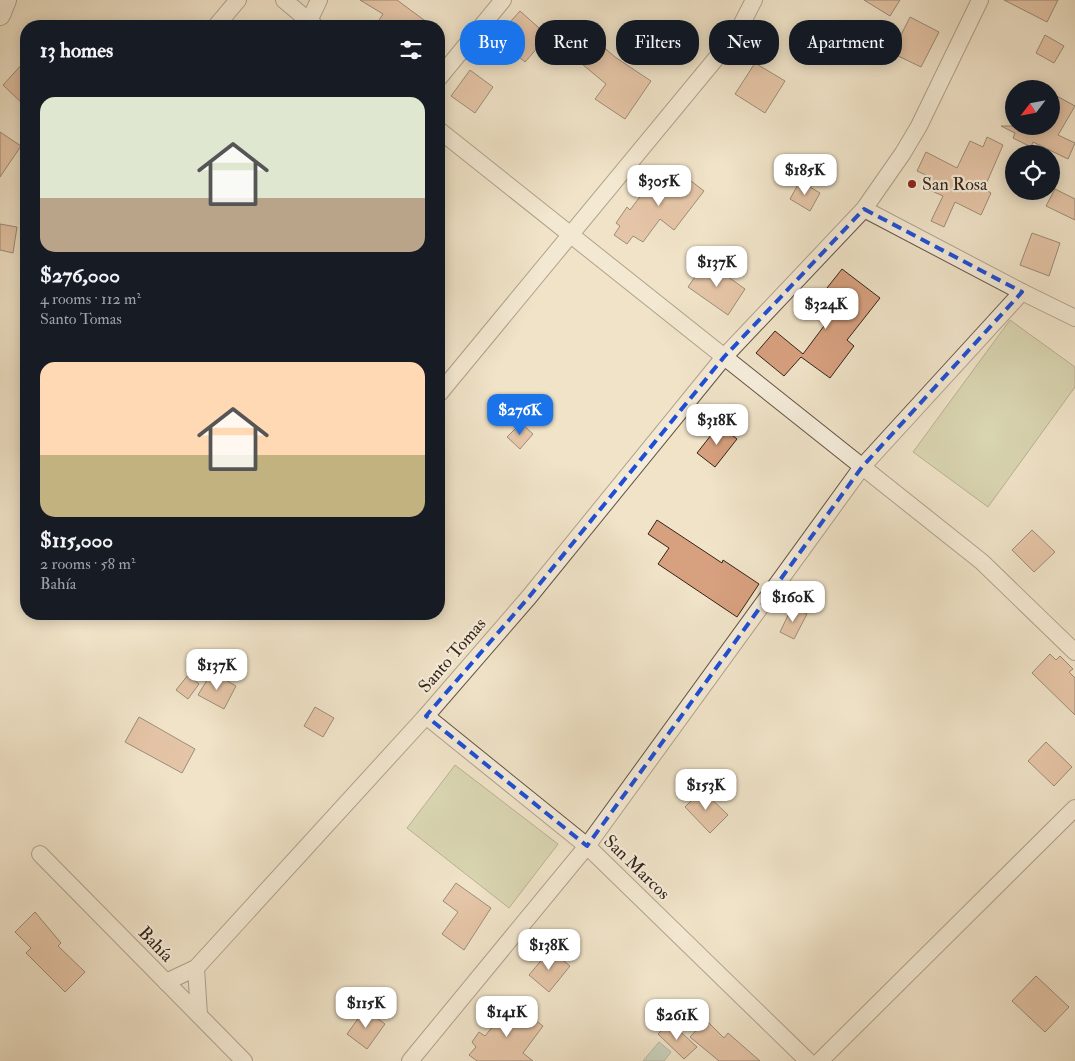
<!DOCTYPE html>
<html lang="en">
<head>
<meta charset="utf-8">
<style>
  body { margin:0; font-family:"IM FELL Double Pica",serif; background:#242831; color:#f1f3f6; height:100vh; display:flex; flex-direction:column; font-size:19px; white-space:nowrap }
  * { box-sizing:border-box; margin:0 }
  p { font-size:16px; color:#9ea1a6 }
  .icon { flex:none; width:28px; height:28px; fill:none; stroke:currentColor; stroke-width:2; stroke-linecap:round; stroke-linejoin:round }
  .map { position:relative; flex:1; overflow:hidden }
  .side { position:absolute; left:20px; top:20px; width:425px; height:600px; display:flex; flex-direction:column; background:#171b24; border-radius:20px; box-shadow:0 2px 12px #0003 }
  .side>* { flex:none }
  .hud { position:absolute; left:460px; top:20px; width:475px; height:45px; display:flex; gap:10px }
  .needle { width:32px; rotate:238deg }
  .tools { position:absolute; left:1005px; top:80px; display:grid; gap:10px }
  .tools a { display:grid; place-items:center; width:55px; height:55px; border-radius:50%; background:#171b24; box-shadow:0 2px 12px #0003; font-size:25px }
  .price { position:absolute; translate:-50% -42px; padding:0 11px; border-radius:10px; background:#fff; color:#222; font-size:16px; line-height:32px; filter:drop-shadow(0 1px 2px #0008) }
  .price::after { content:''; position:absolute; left:50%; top:30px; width:15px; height:11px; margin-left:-8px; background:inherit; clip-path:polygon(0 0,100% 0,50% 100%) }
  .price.on { background:#1a73e8; color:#fff }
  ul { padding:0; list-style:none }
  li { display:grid; align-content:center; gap:10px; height:265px; padding:0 20px }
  li span { display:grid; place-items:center; height:155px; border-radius:15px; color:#555 }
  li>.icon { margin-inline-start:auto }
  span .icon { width:90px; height:90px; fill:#fffc; stroke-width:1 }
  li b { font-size:21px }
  h2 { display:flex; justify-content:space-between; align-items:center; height:60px; padding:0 20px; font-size:21px }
  .tag { padding:0 18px; border-radius:20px; background:#171b24; box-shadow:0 2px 12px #0003; font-size:18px; line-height:45px }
  .tag.on { background:#1a73e8; color:#fff }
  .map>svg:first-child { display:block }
  .green { fill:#bcc394; stroke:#787356 }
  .water { fill:#9bbeb1; stroke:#728074 }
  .building { fill:#d7a07f; stroke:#342318 }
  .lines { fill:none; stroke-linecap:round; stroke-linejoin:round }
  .minor-casing { stroke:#635344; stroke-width:18 }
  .tertiary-casing { stroke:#635344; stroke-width:22 }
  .minor { stroke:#f5eddb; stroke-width:16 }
  .tertiary { stroke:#f5eddb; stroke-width:20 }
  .marked { fill:none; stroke:#1d4ed8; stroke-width:4; stroke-dasharray:10 6; stroke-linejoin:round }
  .poi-dot { fill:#8f2418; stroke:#f5eddb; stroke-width:2 }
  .labels { text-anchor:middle; stroke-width:4.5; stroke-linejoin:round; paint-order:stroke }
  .poi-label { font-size:18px; fill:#342318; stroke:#f5eddb; text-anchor:start }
  .street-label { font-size:18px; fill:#342318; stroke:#f5eddb }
</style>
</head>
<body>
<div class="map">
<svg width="1075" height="1061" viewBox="0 0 1075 1061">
  <rect width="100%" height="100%" fill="#f0e3c8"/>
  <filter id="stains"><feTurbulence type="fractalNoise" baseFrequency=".004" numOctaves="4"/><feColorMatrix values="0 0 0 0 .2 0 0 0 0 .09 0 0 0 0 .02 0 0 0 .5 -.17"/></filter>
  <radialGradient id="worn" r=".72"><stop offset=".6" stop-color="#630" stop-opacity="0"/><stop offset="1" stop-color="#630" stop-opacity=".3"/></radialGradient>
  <!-- green -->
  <g class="green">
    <path d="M1010,320L1075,367V387L988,507L913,452Z"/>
    <path d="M455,765L558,844L509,908L407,828Z"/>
  </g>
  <!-- water -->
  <path class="water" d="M659,1042L671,1052L664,1061H643Z"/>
  <!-- building -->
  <g class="building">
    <path d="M360,0H397L432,26H375L383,14Z"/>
    <path d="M864,0H900L890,16Z"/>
    <path d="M1004,0H1058L1047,22Z"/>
    <path d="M520,11L548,36L525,62L496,38Z"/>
    <path d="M910,17L939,32L921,67L892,53Z"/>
    <path d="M1045,35L1064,46L1054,63L1036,53Z"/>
    <path d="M593,38L615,57L651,81L625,119L595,99L606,84L576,59Z"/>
    <path d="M26,60V107L3,85Z"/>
    <path d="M755,63L785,81L765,113L735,94Z"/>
    <path d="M470,70L493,87L475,113L451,96Z"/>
    <path d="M1051,93L1075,106L1058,135L1075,143L1068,159L1033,142L1031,147L1013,138L1015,133L1001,126H1051Z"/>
    <path d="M0,132L21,146L0,177Z"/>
    <path d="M987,137L1003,145L984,189L991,193L981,215L955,202L944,227L931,221L943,196L923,187L928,176L917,171L926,152L957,168L970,141L983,147Z"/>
    <path d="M673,167L704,191L674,230L660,219L643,242L633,236L627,244L614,235L620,226L616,223L627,207L630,210L651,182L658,187Z"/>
    <path d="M800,181L820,193L810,211L790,199Z"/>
    <path d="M1055,189L1075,199V220L1046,206Z"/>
    <path d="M0,224L17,227L13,253L0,250Z"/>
    <path d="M1032,233L1060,243L1049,276L1020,265Z"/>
    <path d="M706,261L745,289L728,315L688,287Z"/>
    <path d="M842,269L880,298L847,340L854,346L830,378L801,357L784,376L756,353L775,331L803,354L839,306L823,293Z"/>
    <path d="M521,423L533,434L520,449L507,437Z"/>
    <path d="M719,425L737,439L715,467L697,453Z"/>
    <path d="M657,520L722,563L723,560L759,584L737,617L658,564L669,548L648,534Z"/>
    <path d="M1032,530L1055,552L1034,572L1012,550Z"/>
    <path d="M792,607L807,614L794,639L780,632Z"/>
    <path d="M1050,654L1056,660L1060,656L1073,669L1069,672L1075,678V715L1032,673Z"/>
    <path d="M212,672L236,686L224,709L198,695Z"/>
    <path d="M188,675L199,684L188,699L176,690Z"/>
    <path d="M315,707L334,718L323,737L304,726Z"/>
    <path d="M139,717L195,749L182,773L125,742Z"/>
    <path d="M1046,742L1072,767L1054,786L1028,761Z"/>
    <path d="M702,790L728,815L710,833L685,807Z"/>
    <path d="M456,883L491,908L464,950L442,934L458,912L443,901Z"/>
    <path d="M35,912L61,943L58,946L85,972L65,992L26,953L31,948L15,932Z"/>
    <path d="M550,950L570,966L549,992L529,975Z"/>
    <path d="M1036,976L1069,1007L1045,1032L1012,1001Z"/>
    <path d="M512,1003L543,1026L523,1053L533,1061H477L469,1055L476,1047L472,1042L479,1032L485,1036Z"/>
    <path d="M365,1009L385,1024L367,1049L347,1034Z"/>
    <path d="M706,1020L724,1038L728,1033L760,1061H719L690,1037Z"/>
    <path d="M670,1022L697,1047L684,1059L658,1034Z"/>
  </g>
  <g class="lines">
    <defs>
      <g id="minor">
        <path d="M284,0L315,26"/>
        <path d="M309,21L319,0"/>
        <path d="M216,26L238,0"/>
        <path d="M439,78L503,0"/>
        <path d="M439,130L982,562L1075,652"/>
        <path d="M864,209L1022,292L1075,318"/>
        <path d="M439,394L737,33L754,0"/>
        <path d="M426,716L587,846L808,1061"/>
        <path d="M40,854L244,1061"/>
        <path d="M196,968L199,1015"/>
        <path d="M166,982L196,968L426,716L529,597L724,357L864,209L903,153L919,126L980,0"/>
        <path d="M410,1061L587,846L862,467L1022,292"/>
        <path d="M820,1061L1075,808"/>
      </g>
      <path id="tertiary" d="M0,15L6,0"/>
    </defs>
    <!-- minor casing -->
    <use href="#minor" class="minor-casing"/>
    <!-- tertiary casing -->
    <use href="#tertiary" class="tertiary-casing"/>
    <!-- minor -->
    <use href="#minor" class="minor"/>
    <!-- tertiary -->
    <use href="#tertiary" class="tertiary"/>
  </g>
  <!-- marked area -->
  <path d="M0 0H1075V1061H0ZM864,209L1022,292L862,467L587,846L426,716L529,597L724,357Z" fill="#f0e3c8" fill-opacity=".55" fill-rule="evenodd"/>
  <path class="marked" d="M864,209L1022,292L862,467L587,846L426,716L529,597L724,357Z"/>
  <!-- markers -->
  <circle class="poi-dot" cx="912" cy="184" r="5"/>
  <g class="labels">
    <!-- poi labels -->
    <g class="poi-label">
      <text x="922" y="190">San Rosa</text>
    </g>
    <!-- street labels -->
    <g class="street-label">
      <text transform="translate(452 655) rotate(-49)" y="6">Santo Tomas</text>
      <text transform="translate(637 867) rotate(44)" y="6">San Marcos</text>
      <text transform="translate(156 944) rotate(46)" y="6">Bahía</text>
    </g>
  </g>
  <rect width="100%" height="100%" filter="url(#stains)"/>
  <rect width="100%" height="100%" fill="url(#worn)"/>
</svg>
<div class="tools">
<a><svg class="needle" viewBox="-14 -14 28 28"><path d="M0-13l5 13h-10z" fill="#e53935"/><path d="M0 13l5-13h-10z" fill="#9ea1a6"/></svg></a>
<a><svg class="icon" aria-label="locate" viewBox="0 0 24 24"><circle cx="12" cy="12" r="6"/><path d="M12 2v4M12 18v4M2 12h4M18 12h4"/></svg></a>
</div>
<b class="price" style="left:805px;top:196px">$185K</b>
<b class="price" style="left:659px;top:207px">$305K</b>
<b class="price" style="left:717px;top:288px">$137K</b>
<b class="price" style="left:826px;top:330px">$324K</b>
<b class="price on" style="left:520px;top:436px">$276K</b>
<b class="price" style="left:717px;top:446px">$318K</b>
<b class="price" style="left:793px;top:623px">$160K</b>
<b class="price" style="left:217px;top:691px">$137K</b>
<b class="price" style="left:706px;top:811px">$153K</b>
<b class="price" style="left:549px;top:971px">$138K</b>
<b class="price" style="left:366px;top:1029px">$115K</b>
<b class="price" style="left:507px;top:1038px">$141K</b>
<b class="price" style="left:677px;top:1041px">$261K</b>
<div class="hud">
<a class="tag on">Buy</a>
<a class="tag">Rent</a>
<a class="tag">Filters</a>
<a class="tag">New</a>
<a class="tag">Apartment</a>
</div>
<section class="side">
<h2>13 homes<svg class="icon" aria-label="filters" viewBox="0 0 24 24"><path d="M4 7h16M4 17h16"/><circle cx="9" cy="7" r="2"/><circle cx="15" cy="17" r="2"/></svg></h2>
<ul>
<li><span style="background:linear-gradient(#dfe7d0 65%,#b9a48a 0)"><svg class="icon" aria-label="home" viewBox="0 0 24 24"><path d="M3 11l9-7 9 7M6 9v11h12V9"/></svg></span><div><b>$276,000</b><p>4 rooms · 112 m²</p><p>Santo Tomas</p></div></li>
<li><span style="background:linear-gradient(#ffd9b3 60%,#c2b280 0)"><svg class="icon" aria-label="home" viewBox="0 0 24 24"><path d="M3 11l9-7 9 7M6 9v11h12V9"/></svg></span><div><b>$115,000</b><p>2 rooms · 58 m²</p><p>Bahía</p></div></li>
</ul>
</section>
</div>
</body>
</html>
